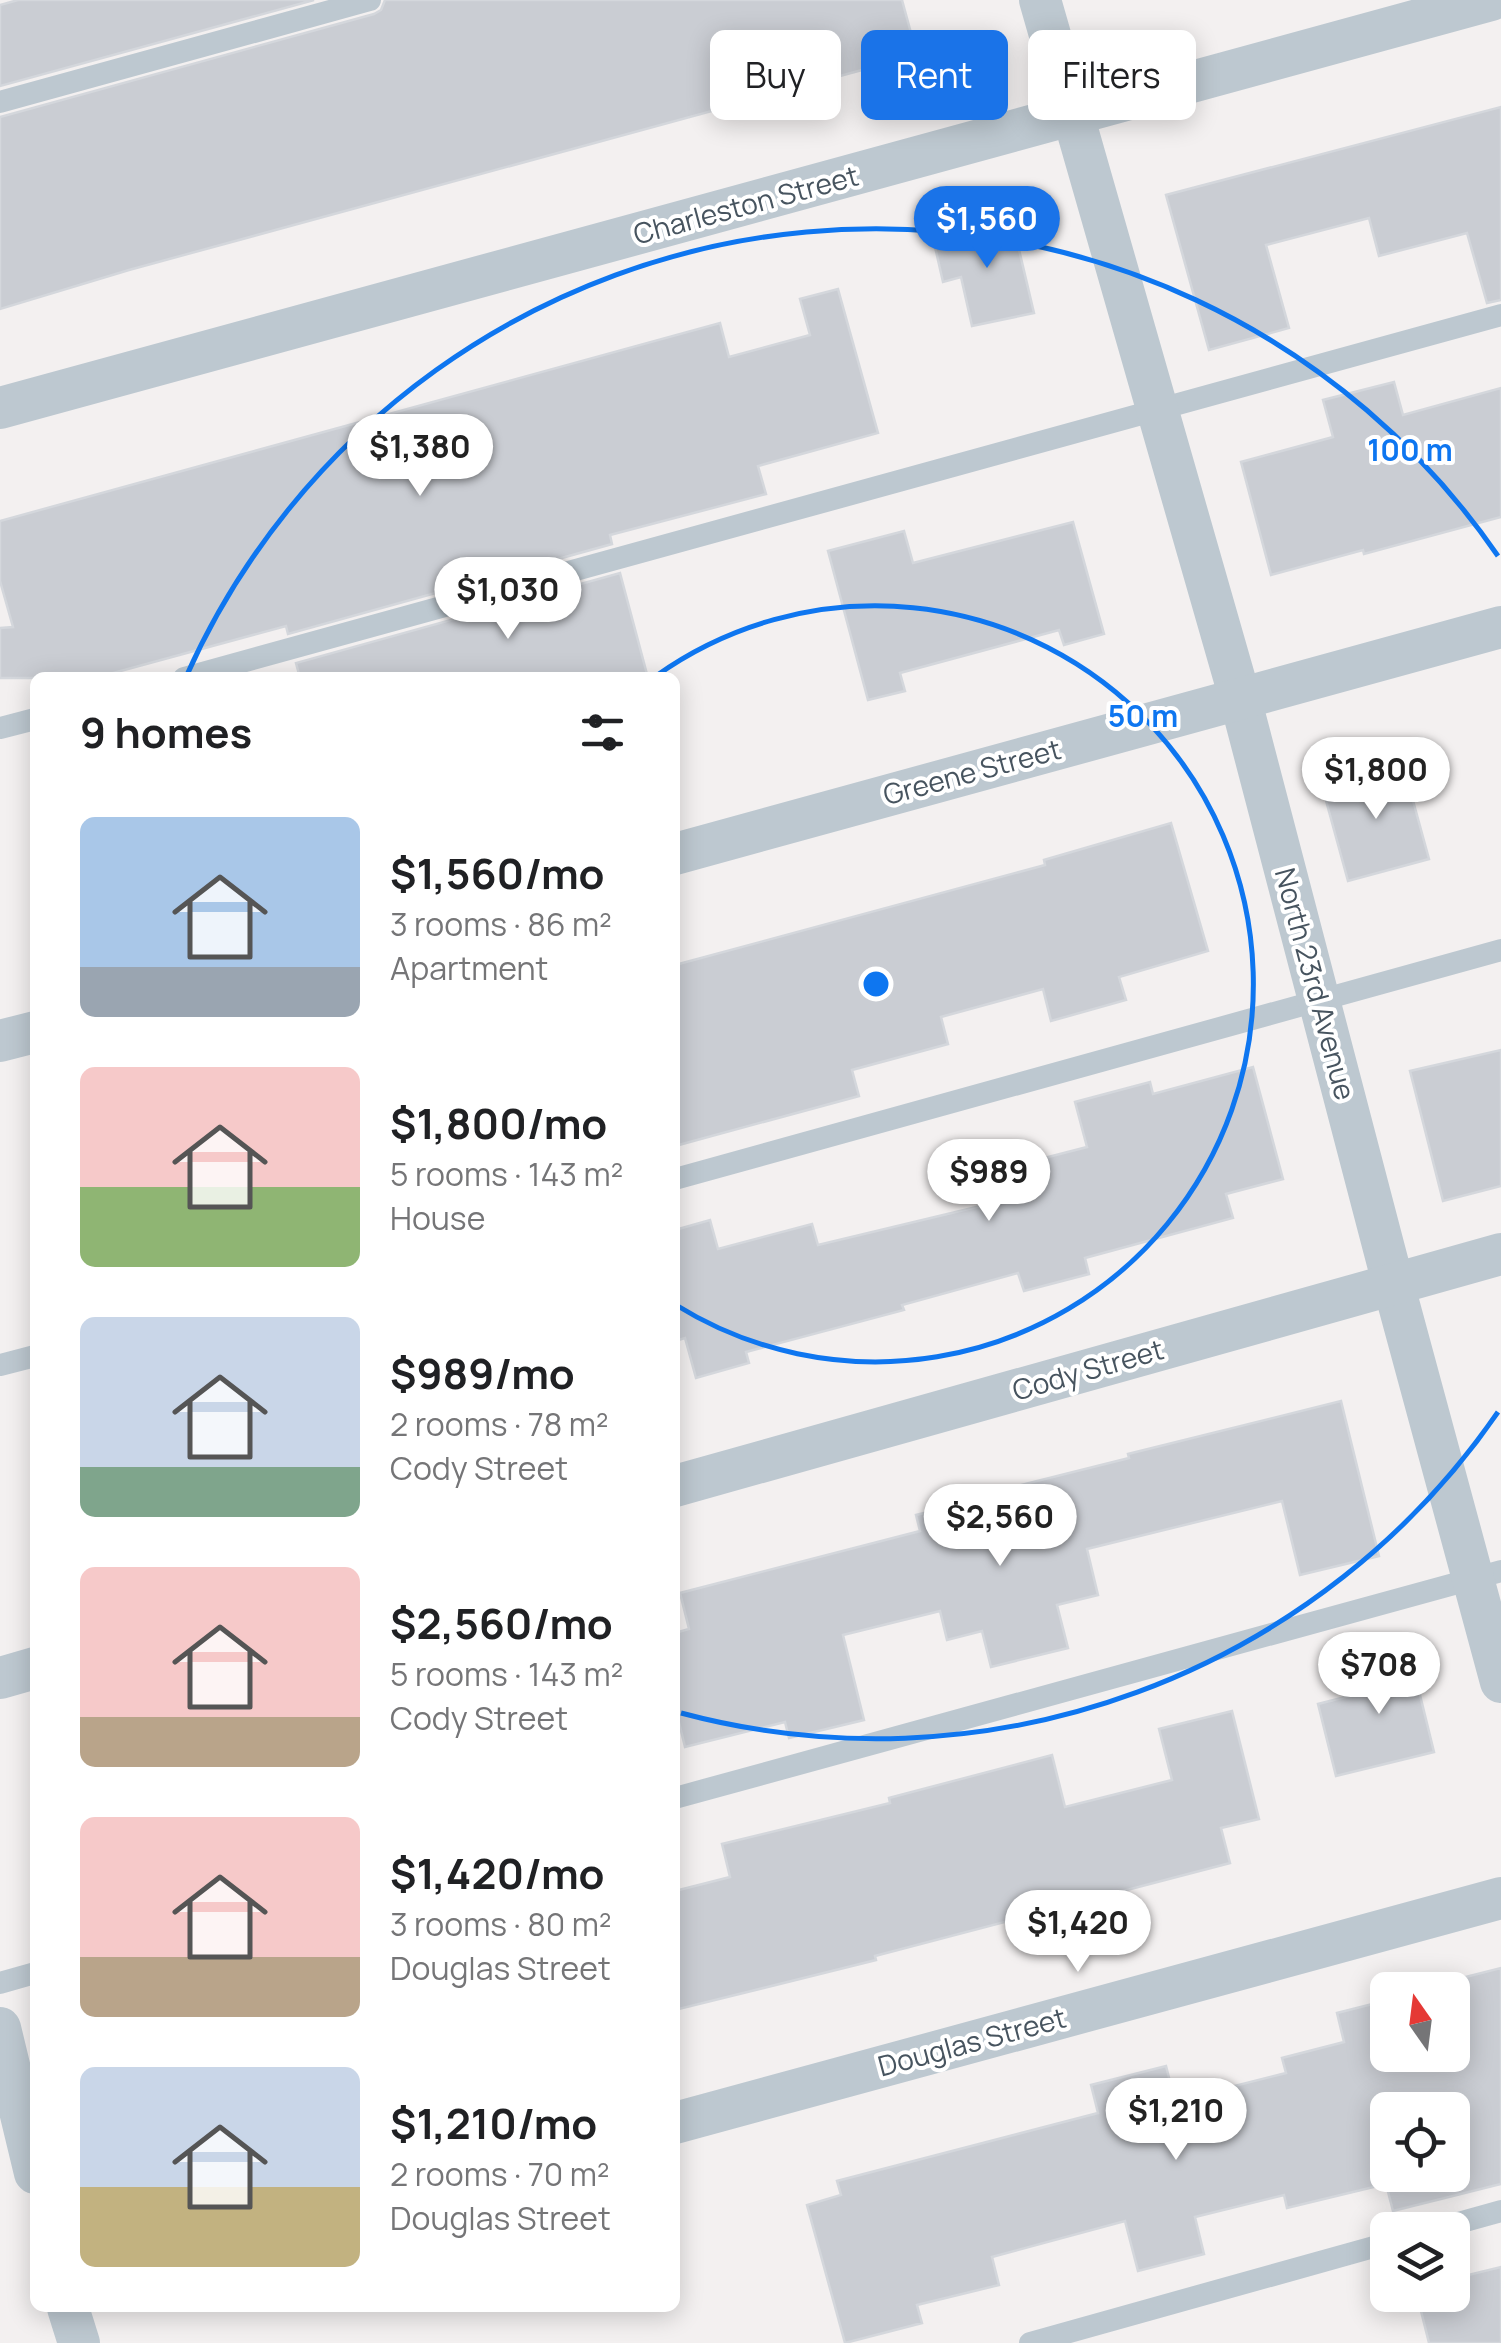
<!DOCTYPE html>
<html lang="en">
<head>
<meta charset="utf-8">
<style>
  body { margin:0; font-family:Manrope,sans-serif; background:#f6f6f6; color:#202124; height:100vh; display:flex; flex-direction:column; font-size:38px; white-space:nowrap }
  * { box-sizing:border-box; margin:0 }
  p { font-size:32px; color:#757577 }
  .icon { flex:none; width:55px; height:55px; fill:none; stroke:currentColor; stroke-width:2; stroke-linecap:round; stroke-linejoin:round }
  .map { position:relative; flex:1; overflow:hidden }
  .details { position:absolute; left:30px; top:672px; width:650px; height:1640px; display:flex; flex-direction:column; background:#fff; border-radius:15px; box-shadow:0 5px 25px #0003 }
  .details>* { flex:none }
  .guide { position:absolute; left:710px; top:30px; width:640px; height:90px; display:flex; gap:20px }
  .needle { width:65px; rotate:346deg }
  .buttons { position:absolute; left:1370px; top:1972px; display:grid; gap:20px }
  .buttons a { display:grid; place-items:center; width:100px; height:100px; border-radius:15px; background:#fff; box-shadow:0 5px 25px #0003; font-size:50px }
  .price { position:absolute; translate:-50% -85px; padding:0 22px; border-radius:35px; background:#fff; color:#222; font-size:32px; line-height:65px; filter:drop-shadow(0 2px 5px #0008) }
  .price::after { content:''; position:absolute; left:50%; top:60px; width:30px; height:22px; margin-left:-15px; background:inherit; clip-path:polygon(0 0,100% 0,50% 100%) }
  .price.selected { background:#1a73e8; color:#fff }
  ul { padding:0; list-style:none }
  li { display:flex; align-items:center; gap:30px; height:250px; padding:0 50px }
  li span { display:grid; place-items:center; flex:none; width:280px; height:200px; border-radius:15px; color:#555 }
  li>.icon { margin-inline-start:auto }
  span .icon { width:120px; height:120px; fill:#fffc; stroke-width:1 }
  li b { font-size:42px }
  h2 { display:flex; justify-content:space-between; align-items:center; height:120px; padding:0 50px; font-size:42px }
  .chip { padding:0 35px; border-radius:15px; background:#fff; box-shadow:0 5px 25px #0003; font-size:35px; line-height:90px }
  .chip.selected { background:#1a73e8; color:#fff }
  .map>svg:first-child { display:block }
  .building { fill:#cacdd3; stroke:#d4d7dc; stroke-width:2.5; fill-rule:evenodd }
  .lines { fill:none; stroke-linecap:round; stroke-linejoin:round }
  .lane { stroke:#bdc8d0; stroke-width:22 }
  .street { stroke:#bdc8d0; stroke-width:42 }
  .ring { fill:none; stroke:#0e76f0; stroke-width:5 }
  .labels { text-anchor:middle; stroke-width:8; stroke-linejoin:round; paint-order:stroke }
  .street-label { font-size:28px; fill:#47545f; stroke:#fff }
  .centre { fill:#0e76f0; stroke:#fff; stroke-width:5 }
  .ring-label { font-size:30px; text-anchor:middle; font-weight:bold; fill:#0e76f0; stroke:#fff; stroke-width:8; stroke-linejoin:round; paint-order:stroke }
</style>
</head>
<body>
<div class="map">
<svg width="1501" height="2343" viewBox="0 0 1501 2343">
  <rect width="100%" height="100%" fill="#f3f0f0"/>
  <!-- building -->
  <g class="building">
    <path d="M18,0H314L0,86V5Z"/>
    <path d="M385,0H902L917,55L129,270L0,309V117L374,14L381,10Z"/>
    <path d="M1501,107V300L1487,303L1467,233L1379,256L1369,218L1266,245L1289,328L1209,350L1166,195Z"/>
    <path d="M1012,220L1034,313L972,326L961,277L943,282L933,238Z"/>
    <path d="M838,289L878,433L758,466L766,494L610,535L612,544L288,634L286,626L95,678H0V628L13,627L0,581V521L720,323L729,357L810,335L800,299Z"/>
    <path d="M1394,382L1403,415L1501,388V517L1364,554L1363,550L1271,575L1241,462L1333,437L1323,400Z"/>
    <path d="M1073,522L1104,634L1064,645L1059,630L900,673L905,691L868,700L828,551L904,531L913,563Z"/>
    <path d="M620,573L648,678H300L296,663Z"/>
    <path d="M1403,764L1429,859L1348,881L1322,786Z"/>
    <path d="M1171,823L1208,951L1119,977L1126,1000L1051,1021L1043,989L941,1017L948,1044L852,1070L859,1096L675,1146V965L1045,865L1044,860Z"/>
    <path d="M1501,1050V1186L1443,1201L1410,1071Z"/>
    <path d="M1253,1067L1283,1179L1226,1194L1233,1218L1085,1258L1089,1274L1024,1291L1018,1273L902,1305L904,1310L746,1352L749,1363L696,1378L685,1338L675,1341V1230L710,1220L718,1249L812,1224L818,1245L1014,1198L1005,1168L1087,1147L1075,1102L1150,1082L1153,1094Z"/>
    <path d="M1341,1401L1379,1556L1300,1575L1282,1501L1087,1549L1098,1595L1057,1605L1068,1648L991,1667L982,1631L947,1640L940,1611L843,1635L864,1720L789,1738L785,1722L685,1747L675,1706V1633L689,1629L680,1593L920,1531L916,1515L998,1495L997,1491L1129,1458L1128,1454Z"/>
    <path d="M1407,1642L1434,1752L1336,1776L1318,1704L1377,1689L1368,1652Z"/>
    <path d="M1232,1711L1259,1819L1221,1828L1230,1863L875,1956L876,1960L675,2010V1891L730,1877L722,1844L890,1803L889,1798L1052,1755L1065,1807L1172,1780L1159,1729Z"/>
    <path d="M1501,1968V2184L1393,2211L1386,2184L1287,2208L1284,2195L1195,2217L1204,2254L1138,2271L1125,2221L992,2257L999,2285L917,2305L922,2323L845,2343L807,2205L841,2195L837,2181L1098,2113L1091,2085L1166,2066L1175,2101L1286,2073L1282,2058L1344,2042L1337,2013L1388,2000V2055H1452V1990H1430L1447,1986L1446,1982ZM1388,2110H1452V2175H1388Z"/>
    <path d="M1501,2267V2343H1429L1417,2295H1452V2279Z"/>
  </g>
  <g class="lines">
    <!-- lane -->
    <g class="lane">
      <path d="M0,102L370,0"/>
      <path d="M184,678L1501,315"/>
      <path d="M0,728L35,719"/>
      <path d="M675,1179L1501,950"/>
      <path d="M0,1365L35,1356"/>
      <path d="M675,1798L1501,1571"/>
      <path d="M0,1983L35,1973"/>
      <path d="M1433,2230L1501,2211"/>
      <path d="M1030,2343L1388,2243"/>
    </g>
    <!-- street -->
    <g class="street">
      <path d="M1040,0L1240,698L1393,1283L1501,1682"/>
      <path d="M0,408L1491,0"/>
      <path d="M675,854L1501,627"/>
      <path d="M0,1041L35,1032"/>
      <path d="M675,1486L1501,1254"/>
      <path d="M0,1678L35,1668"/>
      <path d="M0,2028L35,2173"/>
      <path d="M675,2123L1501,1898"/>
      <path d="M68,2308L79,2343"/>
    </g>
  </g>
  <!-- distance rings -->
  <g class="ring">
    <path d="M656 676A378 378 0 1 1 676 1305"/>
    <path d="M1498 1412A755 755 0 0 1 681 1713M186 677A755 755 0 0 1 1498 556"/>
  </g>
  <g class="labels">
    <!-- street labels -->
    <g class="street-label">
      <text transform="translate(746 205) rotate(-15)" y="10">Charleston Street</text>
      <text transform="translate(972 772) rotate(-15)" y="10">Greene Street</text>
      <text transform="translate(1315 984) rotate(75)" y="10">North 23rd Avenue</text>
      <text transform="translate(1088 1370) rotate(-16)" y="10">Cody Street</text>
      <text transform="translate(972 2042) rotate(-15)" y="10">Douglas Street</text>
    </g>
  </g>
  <circle cx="876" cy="984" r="15" class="centre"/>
  <g class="ring-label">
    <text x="1410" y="461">100 m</text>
    <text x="1143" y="727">50 m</text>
  </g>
</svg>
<div class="buttons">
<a><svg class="needle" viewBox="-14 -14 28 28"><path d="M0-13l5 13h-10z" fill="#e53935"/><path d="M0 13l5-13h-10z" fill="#757577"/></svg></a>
<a><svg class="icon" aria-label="locate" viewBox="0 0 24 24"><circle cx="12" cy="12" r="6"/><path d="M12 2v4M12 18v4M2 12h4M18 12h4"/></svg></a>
<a><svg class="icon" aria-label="layers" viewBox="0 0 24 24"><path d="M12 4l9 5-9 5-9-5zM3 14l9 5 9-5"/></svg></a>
</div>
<b class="price selected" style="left:987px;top:271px">$1,560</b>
<b class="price" style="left:420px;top:499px">$1,380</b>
<b class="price" style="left:508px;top:642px">$1,030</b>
<b class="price" style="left:1376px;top:822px">$1,800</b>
<b class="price" style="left:989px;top:1224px">$989</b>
<b class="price" style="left:1000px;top:1569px">$2,560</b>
<b class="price" style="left:1379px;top:1717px">$708</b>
<b class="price" style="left:1078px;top:1975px">$1,420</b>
<b class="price" style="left:1176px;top:2163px">$1,210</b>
<div class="guide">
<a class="chip">Buy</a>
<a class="chip selected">Rent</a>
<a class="chip">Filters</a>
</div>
<section class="details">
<h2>9 homes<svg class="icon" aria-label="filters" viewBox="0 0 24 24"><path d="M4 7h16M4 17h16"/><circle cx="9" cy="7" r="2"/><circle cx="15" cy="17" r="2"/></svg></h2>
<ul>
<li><span style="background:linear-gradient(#a9c7e8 75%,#9aa5b1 0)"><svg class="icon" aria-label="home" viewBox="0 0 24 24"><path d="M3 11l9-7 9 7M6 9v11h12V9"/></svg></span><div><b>$1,560/mo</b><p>3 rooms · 86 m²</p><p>Apartment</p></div></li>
<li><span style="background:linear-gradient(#f6c9c9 60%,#8fb573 0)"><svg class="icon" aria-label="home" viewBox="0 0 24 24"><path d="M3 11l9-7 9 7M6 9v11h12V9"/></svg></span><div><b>$1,800/mo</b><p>5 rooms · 143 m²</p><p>House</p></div></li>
<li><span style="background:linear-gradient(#c9d6e8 75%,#7fa58c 0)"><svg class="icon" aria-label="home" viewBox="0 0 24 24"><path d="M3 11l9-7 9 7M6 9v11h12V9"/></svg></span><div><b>$989/mo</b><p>2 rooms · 78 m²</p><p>Cody Street</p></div></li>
<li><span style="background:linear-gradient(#f6c9c9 75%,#b9a48a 0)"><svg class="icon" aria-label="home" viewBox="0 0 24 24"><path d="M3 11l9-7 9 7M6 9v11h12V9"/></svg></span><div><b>$2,560/mo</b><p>5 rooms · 143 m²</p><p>Cody Street</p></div></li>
<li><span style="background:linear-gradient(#f6c9c9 70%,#b9a48a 0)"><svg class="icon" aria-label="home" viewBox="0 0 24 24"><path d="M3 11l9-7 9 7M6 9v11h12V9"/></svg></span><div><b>$1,420/mo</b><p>3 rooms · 80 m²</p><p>Douglas Street</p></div></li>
<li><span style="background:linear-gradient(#c9d6e8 60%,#c2b280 0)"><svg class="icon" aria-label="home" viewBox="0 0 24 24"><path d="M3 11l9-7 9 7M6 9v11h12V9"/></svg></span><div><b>$1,210/mo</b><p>2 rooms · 70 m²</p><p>Douglas Street</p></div></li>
</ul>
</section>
</div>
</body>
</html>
